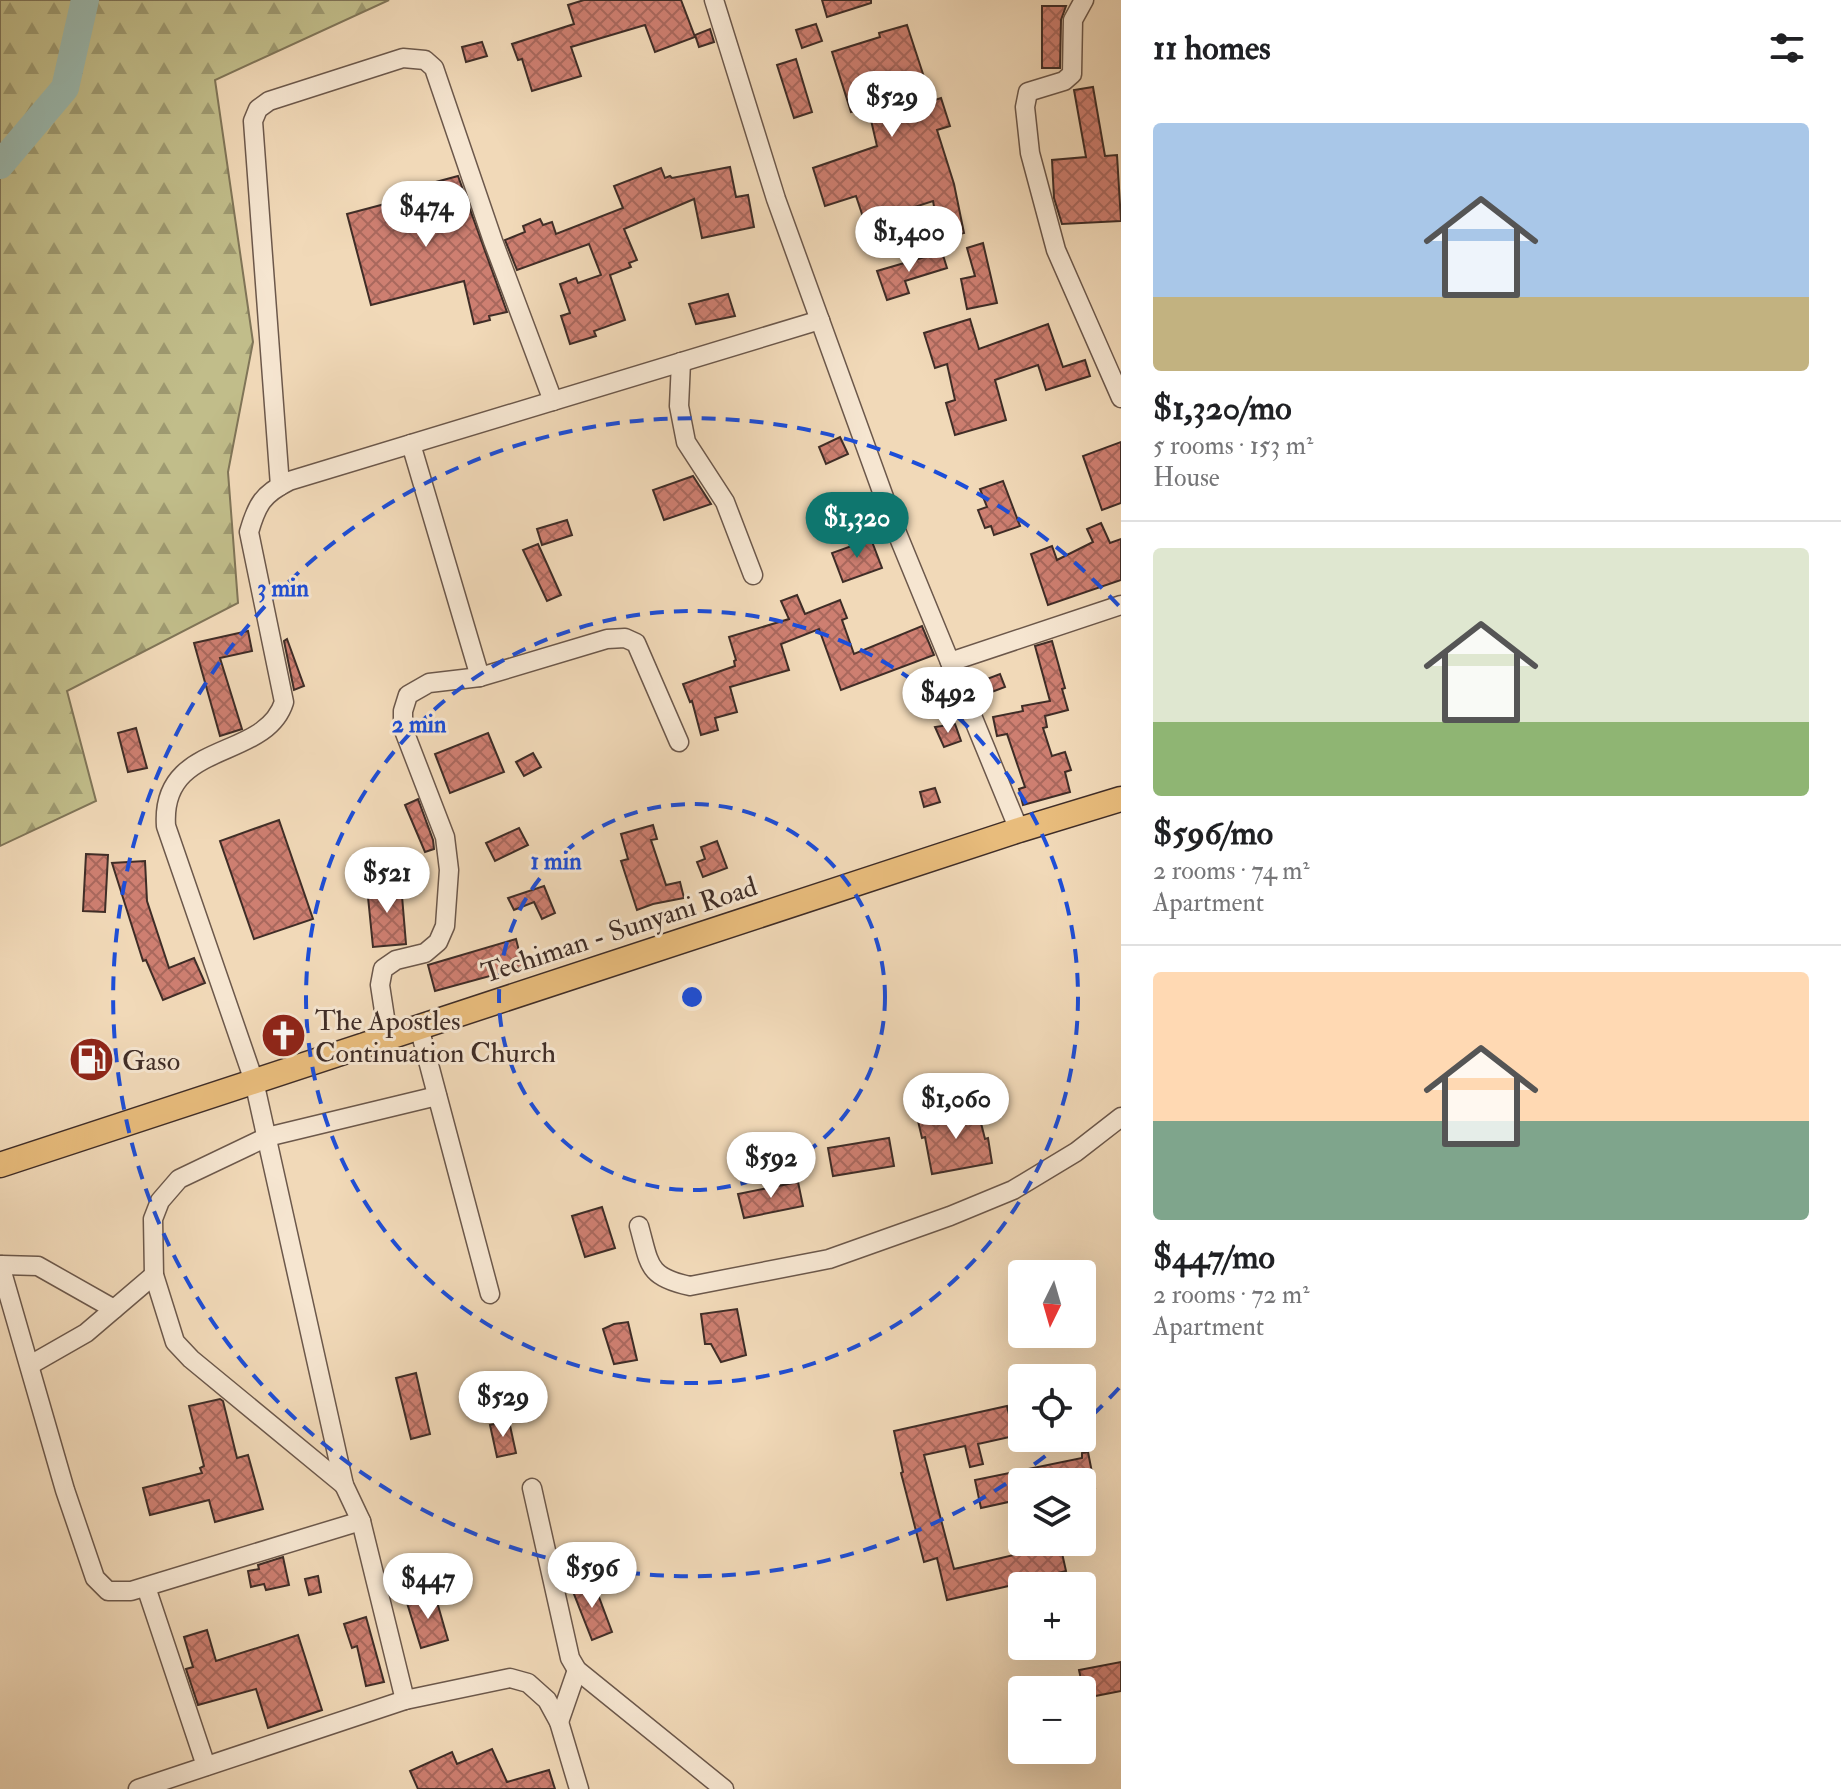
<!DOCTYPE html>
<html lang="en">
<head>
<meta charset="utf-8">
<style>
  body { margin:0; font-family:"IM FELL Double Pica",serif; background:#f2f2f2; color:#202124; height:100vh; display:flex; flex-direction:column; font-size:30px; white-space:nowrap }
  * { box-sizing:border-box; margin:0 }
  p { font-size:26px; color:#757577 }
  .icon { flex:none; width:44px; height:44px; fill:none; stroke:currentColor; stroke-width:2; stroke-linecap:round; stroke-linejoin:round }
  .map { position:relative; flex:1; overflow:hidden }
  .details { display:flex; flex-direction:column; background:#fff; width:720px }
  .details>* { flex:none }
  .needle { width:52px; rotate:185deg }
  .controls { position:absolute; left:1008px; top:1260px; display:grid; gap:16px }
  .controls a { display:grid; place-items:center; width:88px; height:88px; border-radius:8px; background:#fff; box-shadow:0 8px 32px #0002; font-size:40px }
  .price { position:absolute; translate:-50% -68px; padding:0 18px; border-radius:28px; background:#fff; color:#222; font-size:26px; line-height:52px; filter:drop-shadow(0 2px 4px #0008) }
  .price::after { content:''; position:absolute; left:50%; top:48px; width:24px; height:18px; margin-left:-12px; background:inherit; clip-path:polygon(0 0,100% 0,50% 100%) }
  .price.active { background:#0f766e; color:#fff }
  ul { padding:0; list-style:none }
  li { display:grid; align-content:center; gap:16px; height:424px; padding:0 32px }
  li+li { border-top:2px solid #e0e0e0 }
  li span { display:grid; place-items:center; height:248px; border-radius:8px; color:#555 }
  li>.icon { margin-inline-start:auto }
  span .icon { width:144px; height:144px; fill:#fffc; stroke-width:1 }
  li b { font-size:34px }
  h2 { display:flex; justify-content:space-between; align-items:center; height:96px; padding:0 32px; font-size:34px }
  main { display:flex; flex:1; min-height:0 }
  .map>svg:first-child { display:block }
  .forest { fill:url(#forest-firs); stroke:#807558; stroke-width:2 }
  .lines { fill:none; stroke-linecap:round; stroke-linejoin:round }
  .river { stroke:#9bbab0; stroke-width:28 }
  .building { fill:url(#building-cross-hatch); stroke:#3f2d27; stroke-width:2 }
  .minor-casing { stroke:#6c584b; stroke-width:21 }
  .major-casing { stroke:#3f2d27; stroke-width:27 }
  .minor { stroke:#f6e6d1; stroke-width:18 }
  .major { stroke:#e8bc7c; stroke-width:24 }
  .ring { fill:none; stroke:#1d4ed8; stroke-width:4; stroke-dasharray:14 10 }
  .labels { text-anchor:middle; stroke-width:6; stroke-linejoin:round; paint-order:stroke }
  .street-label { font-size:28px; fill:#3f2d27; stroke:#f6e6d1 }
  .poi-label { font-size:28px; fill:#3f2d27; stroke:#f6e6d1; text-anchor:start }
  .centre { fill:#1d4ed8; stroke:#f6e6d1; stroke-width:4 }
  .ring-label { font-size:24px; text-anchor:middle; font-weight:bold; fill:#1d4ed8; stroke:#f6e6d1; stroke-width:6; stroke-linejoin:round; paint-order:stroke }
</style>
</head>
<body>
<main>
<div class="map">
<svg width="1121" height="1789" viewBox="0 0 1121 1789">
  <defs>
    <pattern id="forest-firs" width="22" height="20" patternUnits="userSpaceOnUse" patternTransform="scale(2)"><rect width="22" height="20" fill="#c1bd8a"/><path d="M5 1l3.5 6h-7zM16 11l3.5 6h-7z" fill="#9e9a71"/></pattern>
    <pattern id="building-cross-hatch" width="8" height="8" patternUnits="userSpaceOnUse" patternTransform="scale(2)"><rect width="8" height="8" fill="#ce7f71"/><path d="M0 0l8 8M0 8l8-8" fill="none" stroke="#a9685d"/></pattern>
  </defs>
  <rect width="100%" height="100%" fill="#f1d9b8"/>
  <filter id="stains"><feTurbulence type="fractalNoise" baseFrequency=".0025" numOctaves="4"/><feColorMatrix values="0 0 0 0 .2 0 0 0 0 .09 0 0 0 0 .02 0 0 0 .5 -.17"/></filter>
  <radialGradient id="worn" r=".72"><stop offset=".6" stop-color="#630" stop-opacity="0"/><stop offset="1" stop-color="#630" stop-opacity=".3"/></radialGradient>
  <!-- forest -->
  <path class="forest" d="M0,0H389L215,80L253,342L228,472L238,603L67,691L96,801L0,846Z"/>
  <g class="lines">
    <!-- river -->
    <path class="river" d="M0,165L65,88L85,0"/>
  </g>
  <!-- building -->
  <g class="building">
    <path d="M584,0H681L695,37L655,52L645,25L571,47L581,76L532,91L522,59L518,60L512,44L574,24L568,5Z"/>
    <path d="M822,0H871V3L827,17Z"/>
    <path d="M1042,6H1066L1061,20L1060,68H1042Z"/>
    <path d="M816,24L822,41L802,48L796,30Z"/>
    <path d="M907,25L924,77L876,92L884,117L941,98L950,126L937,130L954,184L964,233L940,238L933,201L865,223L856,196L825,206L813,168L877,146L868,107L851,112L832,52L880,37L879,33Z"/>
    <path d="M710,29L714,42L699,47L695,35Z"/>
    <path d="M482,42L487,56L466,62L462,47Z"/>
    <path d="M796,59L812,112L794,118L777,65Z"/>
    <path d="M1093,87L1105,156L1117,155L1121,221L1062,224L1054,198L1052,160L1086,157L1074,90Z"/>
    <path d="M730,167L736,197L748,195L754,227L702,238L694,199L624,229L637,260L629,263L631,267L610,275L625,320L594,331L596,336L570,344L561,316L570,313L560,284L576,278L578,283L601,275L589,244L517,270L505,240L525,232L523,226L540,219L543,225L552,222L556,234L623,208L614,186L661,168L665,178L670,176L672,178Z"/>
    <path d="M458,176L507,312L489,316L490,320L474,324L464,281L371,305L347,214L434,191L432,183Z"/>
    <path d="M983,243L997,303L967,309L961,279L975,276L967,248Z"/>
    <path d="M942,252L947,268L905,281L909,293L887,300L877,271Z"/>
    <path d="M728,294L735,316L696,324L689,304Z"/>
    <path d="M970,319L979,349L1048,324L1063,367L1085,360L1090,376L1046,390L1038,365L995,380L1006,420L955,435L946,403L955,400L947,364L935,368L924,333Z"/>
    <path d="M840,437L848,454L826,464L819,447Z"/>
    <path d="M1121,442V503L1102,510L1083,456Z"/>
    <path d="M693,476L711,504L664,520L653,490Z"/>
    <path d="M1003,481L1020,526L994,535L991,526L985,528L978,510L987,507L980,489Z"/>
    <path d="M567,520L572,535L542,545L537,529Z"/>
    <path d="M1101,523L1110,543L1121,539V580L1048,605L1031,554L1052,546L1057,560L1093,542L1087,529Z"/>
    <path d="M871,539L882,568L843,582L832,553Z"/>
    <path d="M538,544L561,595L547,601L523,550Z"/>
    <path d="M797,595L805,614L840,600L847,618L842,620L854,654L922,626L934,655L841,690L819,629L781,644L789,670L730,687L737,712L715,718L718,730L701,735L692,701L690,702L683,684L735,666L734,661L736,660L729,637L789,619L781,601Z"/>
    <path d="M248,631L252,651L220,658L242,729L220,736L194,643Z"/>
    <path d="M287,639L304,686L294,690L284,641Z"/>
    <path d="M1052,641L1065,688L1062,689L1068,710L1045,716L1047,727L1043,728L1052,756L1065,752L1071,770L1065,772L1070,792L1023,805L1019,789L1025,787L1007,734L997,736L993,717L1023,711L1022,706L1050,701L1035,646Z"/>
    <path d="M1000,674L1005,687L984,695L979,682Z"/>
    <path d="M945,695L950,708L930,716L924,703Z"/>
    <path d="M955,724L961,741L944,747L935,727Z"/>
    <path d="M136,728L147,768L128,772L118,733Z"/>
    <path d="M488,733L504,772L450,793L435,754Z"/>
    <path d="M533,753L541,767L524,776L516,762Z"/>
    <path d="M935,788L940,802L924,807L920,792Z"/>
    <path d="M418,799L433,840L434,849L425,852L405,805Z"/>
    <path d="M279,820L313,919L254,939L220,841Z"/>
    <path d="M653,825L657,839L651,840L666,885L680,882L684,898L653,904L637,910L621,861L628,859L621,834Z"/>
    <path d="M519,828L528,845L495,861L486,843Z"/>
    <path d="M717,841L727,868L703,877L697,862L705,859L701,847Z"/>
    <path d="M86,854L108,855L105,912L83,911Z"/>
    <path d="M145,861L147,901L169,968L194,958L205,983L163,1000L146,960L143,961L112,863Z"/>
    <path d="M401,884L406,944L373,947L367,887Z"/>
    <path d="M544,886L555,913L542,919L534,902L514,910L508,898Z"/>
    <path d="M516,939L523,967L435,991L428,965Z"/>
    <path d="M977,1107L985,1139L988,1138L992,1163L932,1174L925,1137L922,1138L918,1121Z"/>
    <path d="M889,1138L894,1166L833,1176L828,1148Z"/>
    <path d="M798,1182L803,1206L744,1218L738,1194Z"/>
    <path d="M602,1207L615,1248L585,1257L572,1216Z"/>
    <path d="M737,1309L746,1355L721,1362L711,1344H705L701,1314Z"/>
    <path d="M628,1322L637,1360L614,1364L603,1329L614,1324Z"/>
    <path d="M416,1373L430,1434L411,1439L396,1378Z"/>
    <path d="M220,1399L223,1401L237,1458L248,1455L263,1509L215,1522L209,1500L150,1515L143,1488L202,1473L200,1468L204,1466L189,1406Z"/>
    <path d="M1007,1406L1014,1436L978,1444L983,1464L970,1467L965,1446L924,1455L954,1569L1060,1544L1066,1571L1027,1581L1028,1586L1013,1585L947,1600L937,1558L924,1562L901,1473L903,1472L894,1431Z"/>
    <path d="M509,1421L516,1453L497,1457L490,1425Z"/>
    <path d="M1088,1452L1095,1488L1082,1490V1482H1022V1499L981,1508L975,1480L1082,1458V1453Z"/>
    <path d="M283,1557L289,1585L266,1590L264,1584L251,1587L248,1571L259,1569L258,1565Z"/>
    <path d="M318,1576L321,1592L309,1595L305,1579Z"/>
    <path d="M593,1581L612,1632L592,1640L572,1589Z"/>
    <path d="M435,1595L448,1640L421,1648L407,1603Z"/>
    <path d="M366,1617L384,1682L366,1686L357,1646L352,1648L344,1624Z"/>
    <path d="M207,1630L216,1661L298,1635L322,1710L268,1728L256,1689L198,1705L186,1669L193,1667L184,1637Z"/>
    <path d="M1121,1662V1691L1085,1698L1079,1670Z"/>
    <path d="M492,1749L507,1782L549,1770L555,1789H418L410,1771L452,1752L457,1764Z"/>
  </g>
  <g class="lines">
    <defs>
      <g id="minor">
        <path d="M714,0L776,199L897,533L1019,830"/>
        <path d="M1084,0L1073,20L1072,74L1064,81L1028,92L1025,107L1030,153L1056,250L1121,398"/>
        <path d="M681,362L679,406L686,442L725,502L753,575"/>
        <path d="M411,444L480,677"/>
        <path d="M280,486L253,121L258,109L269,101L403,58L425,60L434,68L493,241L553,401"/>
        <path d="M950,662L1121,605"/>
        <path d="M419,1027L490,1294"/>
        <path d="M388,1037L380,985L383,969L396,960L425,953L438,942L445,926L449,870L445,837L403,728V711L408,695L429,683L480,677L607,639L625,638L636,643L679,742"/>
        <path d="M639,1226C650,1265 647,1277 690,1286L829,1259L950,1216L1013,1190L1076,1152L1121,1117"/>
        <path d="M0,1265L65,1490L95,1578L108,1591H131L361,1521"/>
        <path d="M2,1265L38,1266L114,1309"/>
        <path d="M30,1365L86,1333L154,1275"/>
        <path d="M344,1485L191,1359L175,1342L154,1275L153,1219L160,1201L179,1179L267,1137L437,1096"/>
        <path d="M532,1488L570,1658L577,1670L724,1789"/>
        <path d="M146,1587L206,1766"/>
        <path d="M405,1700L361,1521L344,1485L254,1081L166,826C160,739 265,762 284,702L249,532C257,504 263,494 289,481L820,320"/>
        <path d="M559,1722L577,1670"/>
        <path d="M138,1789L405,1700L510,1678L528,1683L547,1700L559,1722L579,1789"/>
      </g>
      <path id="major" d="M0,1165L1019,830L1121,799"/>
    </defs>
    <!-- minor casing -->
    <use href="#minor" class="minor-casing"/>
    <!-- major casing -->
    <use href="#major" class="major-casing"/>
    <!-- minor -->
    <use href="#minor" class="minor"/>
    <!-- major -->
    <use href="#major" class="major"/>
  </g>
  <!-- distance rings -->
  <g class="ring">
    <circle cx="692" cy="997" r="193"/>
    <circle cx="692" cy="997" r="386"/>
    <path d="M1119 1388A579 579 0 0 1 1083 1424M1064 1441A579 579 0 1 1 1119 606"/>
  </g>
  <!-- icons -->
  <defs>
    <symbol id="church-disc" viewBox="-11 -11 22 22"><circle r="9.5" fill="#8f2418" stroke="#f6e6d1"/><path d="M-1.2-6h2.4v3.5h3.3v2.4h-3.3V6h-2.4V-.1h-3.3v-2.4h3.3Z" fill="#fff"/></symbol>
    <symbol id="fuel-disc" viewBox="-11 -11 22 22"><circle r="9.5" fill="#8f2418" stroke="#f6e6d1"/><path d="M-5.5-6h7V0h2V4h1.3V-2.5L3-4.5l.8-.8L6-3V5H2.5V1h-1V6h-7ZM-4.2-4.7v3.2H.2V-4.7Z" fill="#fff"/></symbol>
  </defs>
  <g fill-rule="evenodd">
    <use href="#church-disc" x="258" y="1010" width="51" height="51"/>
    <use href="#fuel-disc" x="66" y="1034" width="51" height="51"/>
  </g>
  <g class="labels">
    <!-- street labels -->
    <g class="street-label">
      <text transform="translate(619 929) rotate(-18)" y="10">Techiman - Sunyani Road</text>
    </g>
    <!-- poi labels -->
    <g class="poi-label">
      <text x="315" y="1030">The Apostles<tspan x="315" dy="32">Continuation Church</tspan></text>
      <text x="122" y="1070">Gaso</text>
    </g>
  </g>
  <circle cx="692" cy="997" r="12" class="centre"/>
  <g class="ring-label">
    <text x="283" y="596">3 min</text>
    <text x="419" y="732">2 min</text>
    <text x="556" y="869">1 min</text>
  </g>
  <rect width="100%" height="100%" filter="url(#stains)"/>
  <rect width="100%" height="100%" fill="url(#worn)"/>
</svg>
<div class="controls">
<a><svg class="needle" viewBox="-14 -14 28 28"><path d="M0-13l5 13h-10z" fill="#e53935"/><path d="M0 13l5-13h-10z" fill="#757577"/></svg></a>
<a><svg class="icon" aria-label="locate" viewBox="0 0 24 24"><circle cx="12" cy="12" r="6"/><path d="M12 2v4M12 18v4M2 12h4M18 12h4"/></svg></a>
<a><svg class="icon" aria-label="layers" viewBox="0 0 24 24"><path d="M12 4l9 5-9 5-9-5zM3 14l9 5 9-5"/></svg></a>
<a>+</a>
<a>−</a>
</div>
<b class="price" style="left:892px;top:139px">$529</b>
<b class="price" style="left:426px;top:249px">$474</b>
<b class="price" style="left:909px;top:274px">$1,400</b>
<b class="price active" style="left:857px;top:560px">$1,320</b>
<b class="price" style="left:948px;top:735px">$492</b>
<b class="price" style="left:387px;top:915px">$521</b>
<b class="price" style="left:956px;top:1141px">$1,060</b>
<b class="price" style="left:771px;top:1200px">$592</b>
<b class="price" style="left:503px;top:1439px">$529</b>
<b class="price" style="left:592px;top:1610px">$596</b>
<b class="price" style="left:428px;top:1621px">$447</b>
</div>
<section class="details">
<h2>11 homes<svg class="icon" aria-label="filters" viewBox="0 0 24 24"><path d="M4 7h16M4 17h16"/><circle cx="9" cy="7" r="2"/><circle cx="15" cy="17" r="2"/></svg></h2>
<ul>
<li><span style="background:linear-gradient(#a9c7e8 70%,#c2b280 0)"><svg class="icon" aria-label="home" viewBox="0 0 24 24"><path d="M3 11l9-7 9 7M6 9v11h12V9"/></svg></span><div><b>$1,320/mo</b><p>5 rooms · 153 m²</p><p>House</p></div></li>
<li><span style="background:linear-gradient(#dfe7d0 70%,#8fb573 0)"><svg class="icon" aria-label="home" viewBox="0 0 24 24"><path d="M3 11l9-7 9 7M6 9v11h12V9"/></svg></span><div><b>$596/mo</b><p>2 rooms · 74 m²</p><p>Apartment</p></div></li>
<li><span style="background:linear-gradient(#ffd9b3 60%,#7fa58c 0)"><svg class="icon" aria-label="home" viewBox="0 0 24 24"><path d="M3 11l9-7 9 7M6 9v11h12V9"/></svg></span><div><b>$447/mo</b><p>2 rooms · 72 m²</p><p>Apartment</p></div></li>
</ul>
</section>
</main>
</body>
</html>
